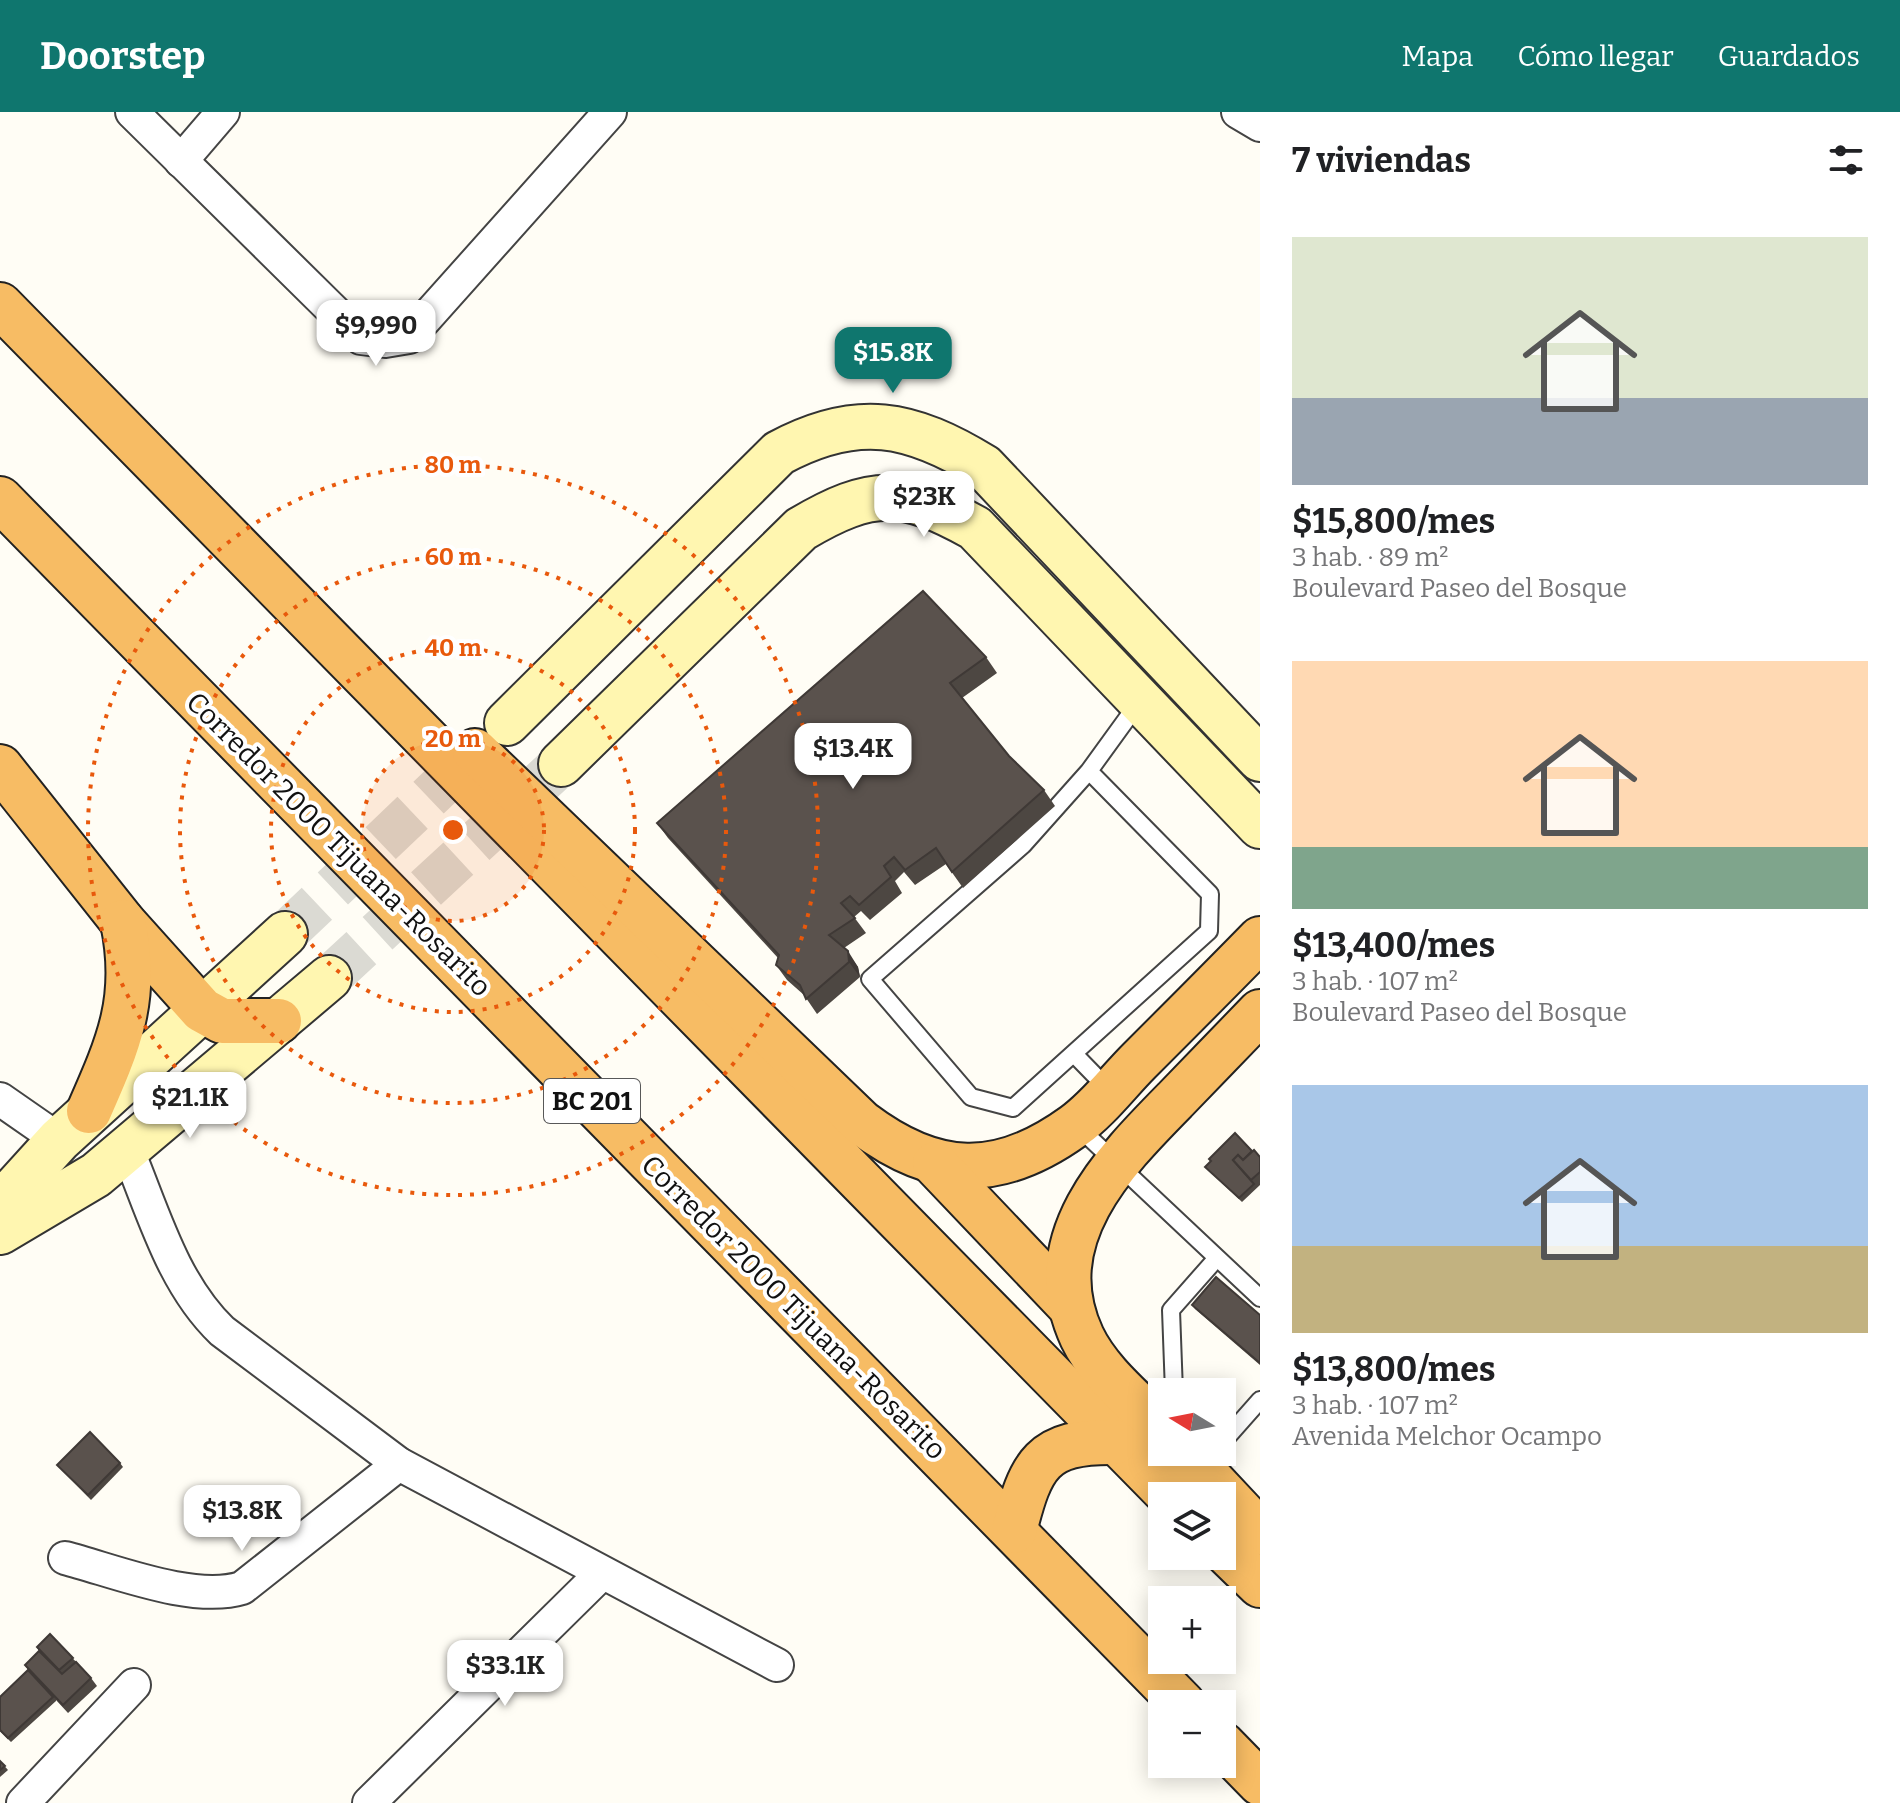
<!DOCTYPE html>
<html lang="es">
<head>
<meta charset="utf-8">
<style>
  body { margin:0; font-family:Bitter,serif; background:#f2f2f2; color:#202124; height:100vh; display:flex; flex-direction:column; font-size:30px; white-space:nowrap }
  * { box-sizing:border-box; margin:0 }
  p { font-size:26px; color:#757577 }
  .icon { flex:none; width:44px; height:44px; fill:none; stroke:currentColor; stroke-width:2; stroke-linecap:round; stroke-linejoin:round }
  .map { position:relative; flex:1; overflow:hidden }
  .drawer { display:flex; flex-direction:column; background:#fff; width:640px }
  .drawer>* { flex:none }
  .needle { width:52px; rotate:280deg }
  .tools { position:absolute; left:1148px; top:1266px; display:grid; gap:16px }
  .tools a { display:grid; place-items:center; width:88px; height:88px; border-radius:0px; background:#fff; box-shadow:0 4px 20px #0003; font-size:40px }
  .price { position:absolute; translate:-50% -68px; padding:0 18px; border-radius:16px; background:#fff; color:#222; font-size:26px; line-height:52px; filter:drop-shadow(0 2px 4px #0008) }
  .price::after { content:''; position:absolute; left:50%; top:48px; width:24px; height:18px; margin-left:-12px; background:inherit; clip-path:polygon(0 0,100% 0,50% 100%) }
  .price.on { background:#0f766e; color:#fff }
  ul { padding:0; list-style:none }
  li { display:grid; align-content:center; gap:16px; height:424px; padding:0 32px }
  li span { display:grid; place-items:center; height:248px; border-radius:0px; color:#555 }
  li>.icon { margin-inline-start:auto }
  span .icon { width:144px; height:144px; fill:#fffc; stroke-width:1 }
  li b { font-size:34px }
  h2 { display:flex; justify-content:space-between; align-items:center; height:96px; padding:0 32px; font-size:34px }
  header { display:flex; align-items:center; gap:48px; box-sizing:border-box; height:112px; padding:0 40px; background:#0f766e; color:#fff }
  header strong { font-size:38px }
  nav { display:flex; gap:44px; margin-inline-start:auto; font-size:28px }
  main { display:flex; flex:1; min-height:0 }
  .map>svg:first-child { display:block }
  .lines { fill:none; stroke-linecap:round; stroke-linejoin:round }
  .secondary-tunnel { stroke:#dbdad3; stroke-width:44; stroke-dasharray:44 22; stroke-linecap:butt }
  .service-casing { stroke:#444; stroke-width:20 }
  .minor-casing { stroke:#444; stroke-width:36 }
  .secondary-casing { stroke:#333; stroke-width:48 }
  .trunk-casing { stroke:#222; stroke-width:48 }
  .service { stroke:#fff; stroke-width:16 }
  .minor { stroke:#fff; stroke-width:32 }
  .secondary { stroke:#fff6b0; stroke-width:44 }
  .trunk { stroke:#f7bc64; stroke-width:44 }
  .wall { fill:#4d4742 }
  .shaded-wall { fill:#3f3936 }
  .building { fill:#5a524d; stroke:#3f3936; stroke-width:2 }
  .ring { fill:none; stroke:#e8590c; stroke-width:4; stroke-dasharray:4 8 }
  .labels { text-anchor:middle; stroke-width:8; stroke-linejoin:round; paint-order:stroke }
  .shield { fill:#fff; stroke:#585858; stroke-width:2 }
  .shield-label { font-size:26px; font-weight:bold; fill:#111 }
  .street-label { font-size:28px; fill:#111; stroke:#fff }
  .centre { fill:#e8590c; stroke:#fff; stroke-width:4 }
  .ring-label { font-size:24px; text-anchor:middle; font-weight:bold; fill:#e8590c; stroke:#fff; stroke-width:8; stroke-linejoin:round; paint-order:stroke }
</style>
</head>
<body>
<header>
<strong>Doorstep</strong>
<nav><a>Mapa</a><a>Cómo llegar</a><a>Guardados</a></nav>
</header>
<main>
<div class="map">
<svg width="1260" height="1691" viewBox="0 0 1260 1691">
  <rect width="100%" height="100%" fill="#fffdf5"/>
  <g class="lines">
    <!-- secondary-tunnel -->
    <g class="secondary-tunnel">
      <path d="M285,822L485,632"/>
      <path d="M329,866L561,652"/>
    </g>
    <defs>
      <g id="service">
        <path d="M1089,659L1023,733L870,867L971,985L1013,996L1209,819L1210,782L1089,659L1139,590"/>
        <path d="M1075,943L1110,979"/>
        <path d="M1077,1014L1260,1186"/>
        <path d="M1174,1280L1171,1198L1216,1147"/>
        <path d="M1222,1331L1260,1288"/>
      </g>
      <g id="minor">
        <path d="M132,0L361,226L385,229L409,225L610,0"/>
        <path d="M1238,0L1260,13"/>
        <path d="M181,49L223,0"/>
        <path d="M0,987L59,1028"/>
        <path d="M127,1037C153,1099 172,1171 222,1219L399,1352L777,1553"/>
        <path d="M65,1446C115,1459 193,1491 242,1476L399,1352"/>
        <path d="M23,1691L134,1573"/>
        <path d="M369,1691L602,1461"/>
      </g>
      <g id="secondary">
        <path d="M507,611L779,341C857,299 911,310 984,355L1260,647"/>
        <path d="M561,652L801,417C872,375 903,376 975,416L1260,714"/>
        <path d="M0,1093L59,1028L285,822"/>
        <path d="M0,1120L96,1063L329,866"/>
      </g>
      <g id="trunk">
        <path d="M0,193L1170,1384"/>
        <path d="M0,387L1183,1592"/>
        <path d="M475,639L862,1011C935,1066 998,1069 1074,1014C1098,997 1118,970 1139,949C1179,909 1220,868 1260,827"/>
        <path d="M0,655L123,810L202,898L222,909H279"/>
        <path d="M89,999C119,931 139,886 123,810"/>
        <path d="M935,1052L1071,1195"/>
        <path d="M1162,1317C1135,1289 1099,1261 1082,1225C1037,1128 1113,1051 1175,988C1203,959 1232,929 1260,900"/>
        <path d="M1185,1340L1260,1420"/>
        <path d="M1014,1419C1031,1352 1041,1329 1115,1330"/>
        <path d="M1222,1436L1260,1473"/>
        <path d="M1222,1632L1260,1671"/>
      </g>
    </defs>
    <!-- service casing -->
    <use href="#service" class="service-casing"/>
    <!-- minor casing -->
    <use href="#minor" class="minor-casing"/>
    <!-- secondary casing -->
    <use href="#secondary" class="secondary-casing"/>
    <!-- trunk casing -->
    <use href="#trunk" class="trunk-casing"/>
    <!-- service -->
    <use href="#service" class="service"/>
    <!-- minor -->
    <use href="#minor" class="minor"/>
    <!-- secondary -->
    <use href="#secondary" class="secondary"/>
    <!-- trunk -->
    <use href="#trunk" class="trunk"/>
  </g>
  <!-- wall -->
  <g class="wall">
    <path d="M986,545L997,561L962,586L1009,644L1044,678L1055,694L963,776L946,752L915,773L904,760L895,769L902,781L870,808L861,799L854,805L866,821L844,836L858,855L860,865L817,902L804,883L787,868L776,853L778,846L668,726L657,711Z"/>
    <path d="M1253,1039L1260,1045V1073L1242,1090L1205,1055Z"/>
    <path d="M1192,1193L1260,1203V1253L1195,1197Z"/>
    <path d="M120,1351L123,1355L91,1388L57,1353Z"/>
    <path d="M50,1522L91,1566L97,1574L68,1601L56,1588V1589L11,1630L0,1619V1585L28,1558L25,1553L39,1539L37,1535Z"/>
    <path d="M0,1649L8,1658L0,1665Z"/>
  </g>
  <!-- shaded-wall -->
  <path class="shaded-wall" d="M848,839L858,855L860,865L849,850Z"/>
  <!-- building -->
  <g class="building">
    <path d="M923,479L986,545L950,571L1009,644L1044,678L952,760L936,736L905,758L894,745L884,754L891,765L859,793L850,784L841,791L855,806L829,823L848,839L849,850L806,887L800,873L776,853L779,843L657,711Z"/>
    <path d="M1235,1021L1252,1039L1243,1048L1238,1043L1233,1048L1254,1072L1239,1086L1205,1055L1211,1049L1209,1047Z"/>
    <path d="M1254,1038L1260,1045V1060L1251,1068L1233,1048L1238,1043L1243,1048Z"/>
    <path d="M1216,1165L1260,1203V1251L1192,1193Z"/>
    <path d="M90,1320L120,1351L88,1383L57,1353Z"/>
    <path d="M50,1522L73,1546L59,1558L37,1535Z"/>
    <path d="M39,1539L62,1562L76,1550L91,1566L63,1593L25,1553Z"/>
    <path d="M28,1558L53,1585L8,1626L0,1618V1585Z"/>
    <path d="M0,1649L5,1654L0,1658Z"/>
  </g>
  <!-- distance rings -->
  <circle cx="453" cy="718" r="91" fill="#e8590c" fill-opacity=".12"/>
  <g class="ring">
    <circle cx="453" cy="718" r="91"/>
    <circle cx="453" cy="718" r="182"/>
    <circle cx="453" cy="718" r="273"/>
    <circle cx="453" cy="718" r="365"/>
  </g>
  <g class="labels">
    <!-- shield labels -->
    <rect class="shield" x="544" y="967" width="96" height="44" rx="6"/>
    <g class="shield-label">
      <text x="592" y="998">BC 201</text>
    </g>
    <!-- street labels -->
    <g class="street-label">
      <text transform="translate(339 732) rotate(45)" y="10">Corredor 2000 Tijuana-Rosarito</text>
      <text transform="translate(794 1195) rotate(45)" y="10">Corredor 2000 Tijuana-Rosarito</text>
    </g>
  </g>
  <circle cx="453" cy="718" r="12" class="centre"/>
  <g class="ring-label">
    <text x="453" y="361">80 m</text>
    <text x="453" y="453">60 m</text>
    <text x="453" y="544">40 m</text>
    <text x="453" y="635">20 m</text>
  </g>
</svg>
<div class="tools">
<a><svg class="needle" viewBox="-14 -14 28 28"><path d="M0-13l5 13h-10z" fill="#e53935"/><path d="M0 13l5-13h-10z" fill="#757577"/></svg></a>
<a><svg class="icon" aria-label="layers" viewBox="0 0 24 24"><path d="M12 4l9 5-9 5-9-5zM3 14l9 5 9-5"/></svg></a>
<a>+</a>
<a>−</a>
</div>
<b class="price" style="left:376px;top:256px">$9,990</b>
<b class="price on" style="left:893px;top:283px">$15.8K</b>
<b class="price" style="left:924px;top:427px">$23K</b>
<b class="price" style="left:853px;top:679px">$13.4K</b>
<b class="price" style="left:190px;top:1028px">$21.1K</b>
<b class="price" style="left:242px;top:1441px">$13.8K</b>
<b class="price" style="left:505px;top:1596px">$33.1K</b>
</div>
<section class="drawer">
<h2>7 viviendas<svg class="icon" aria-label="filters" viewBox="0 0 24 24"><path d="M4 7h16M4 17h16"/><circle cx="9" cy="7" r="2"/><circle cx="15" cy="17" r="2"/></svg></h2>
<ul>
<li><span style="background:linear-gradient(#dfe7d0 65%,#9aa5b1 0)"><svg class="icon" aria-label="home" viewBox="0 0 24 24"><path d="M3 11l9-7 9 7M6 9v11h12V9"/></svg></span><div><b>$15,800/mes</b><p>3 hab. · 89 m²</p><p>Boulevard Paseo del Bosque</p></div></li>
<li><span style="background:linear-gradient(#ffd9b3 75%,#7fa58c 0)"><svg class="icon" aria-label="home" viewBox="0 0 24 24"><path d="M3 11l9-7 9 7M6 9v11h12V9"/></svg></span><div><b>$13,400/mes</b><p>3 hab. · 107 m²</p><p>Boulevard Paseo del Bosque</p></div></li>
<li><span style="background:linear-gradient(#a9c7e8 65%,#c2b280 0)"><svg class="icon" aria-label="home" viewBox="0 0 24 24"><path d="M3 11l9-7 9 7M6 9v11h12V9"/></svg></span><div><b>$13,800/mes</b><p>3 hab. · 107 m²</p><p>Avenida Melchor Ocampo</p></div></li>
</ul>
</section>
</main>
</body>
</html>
